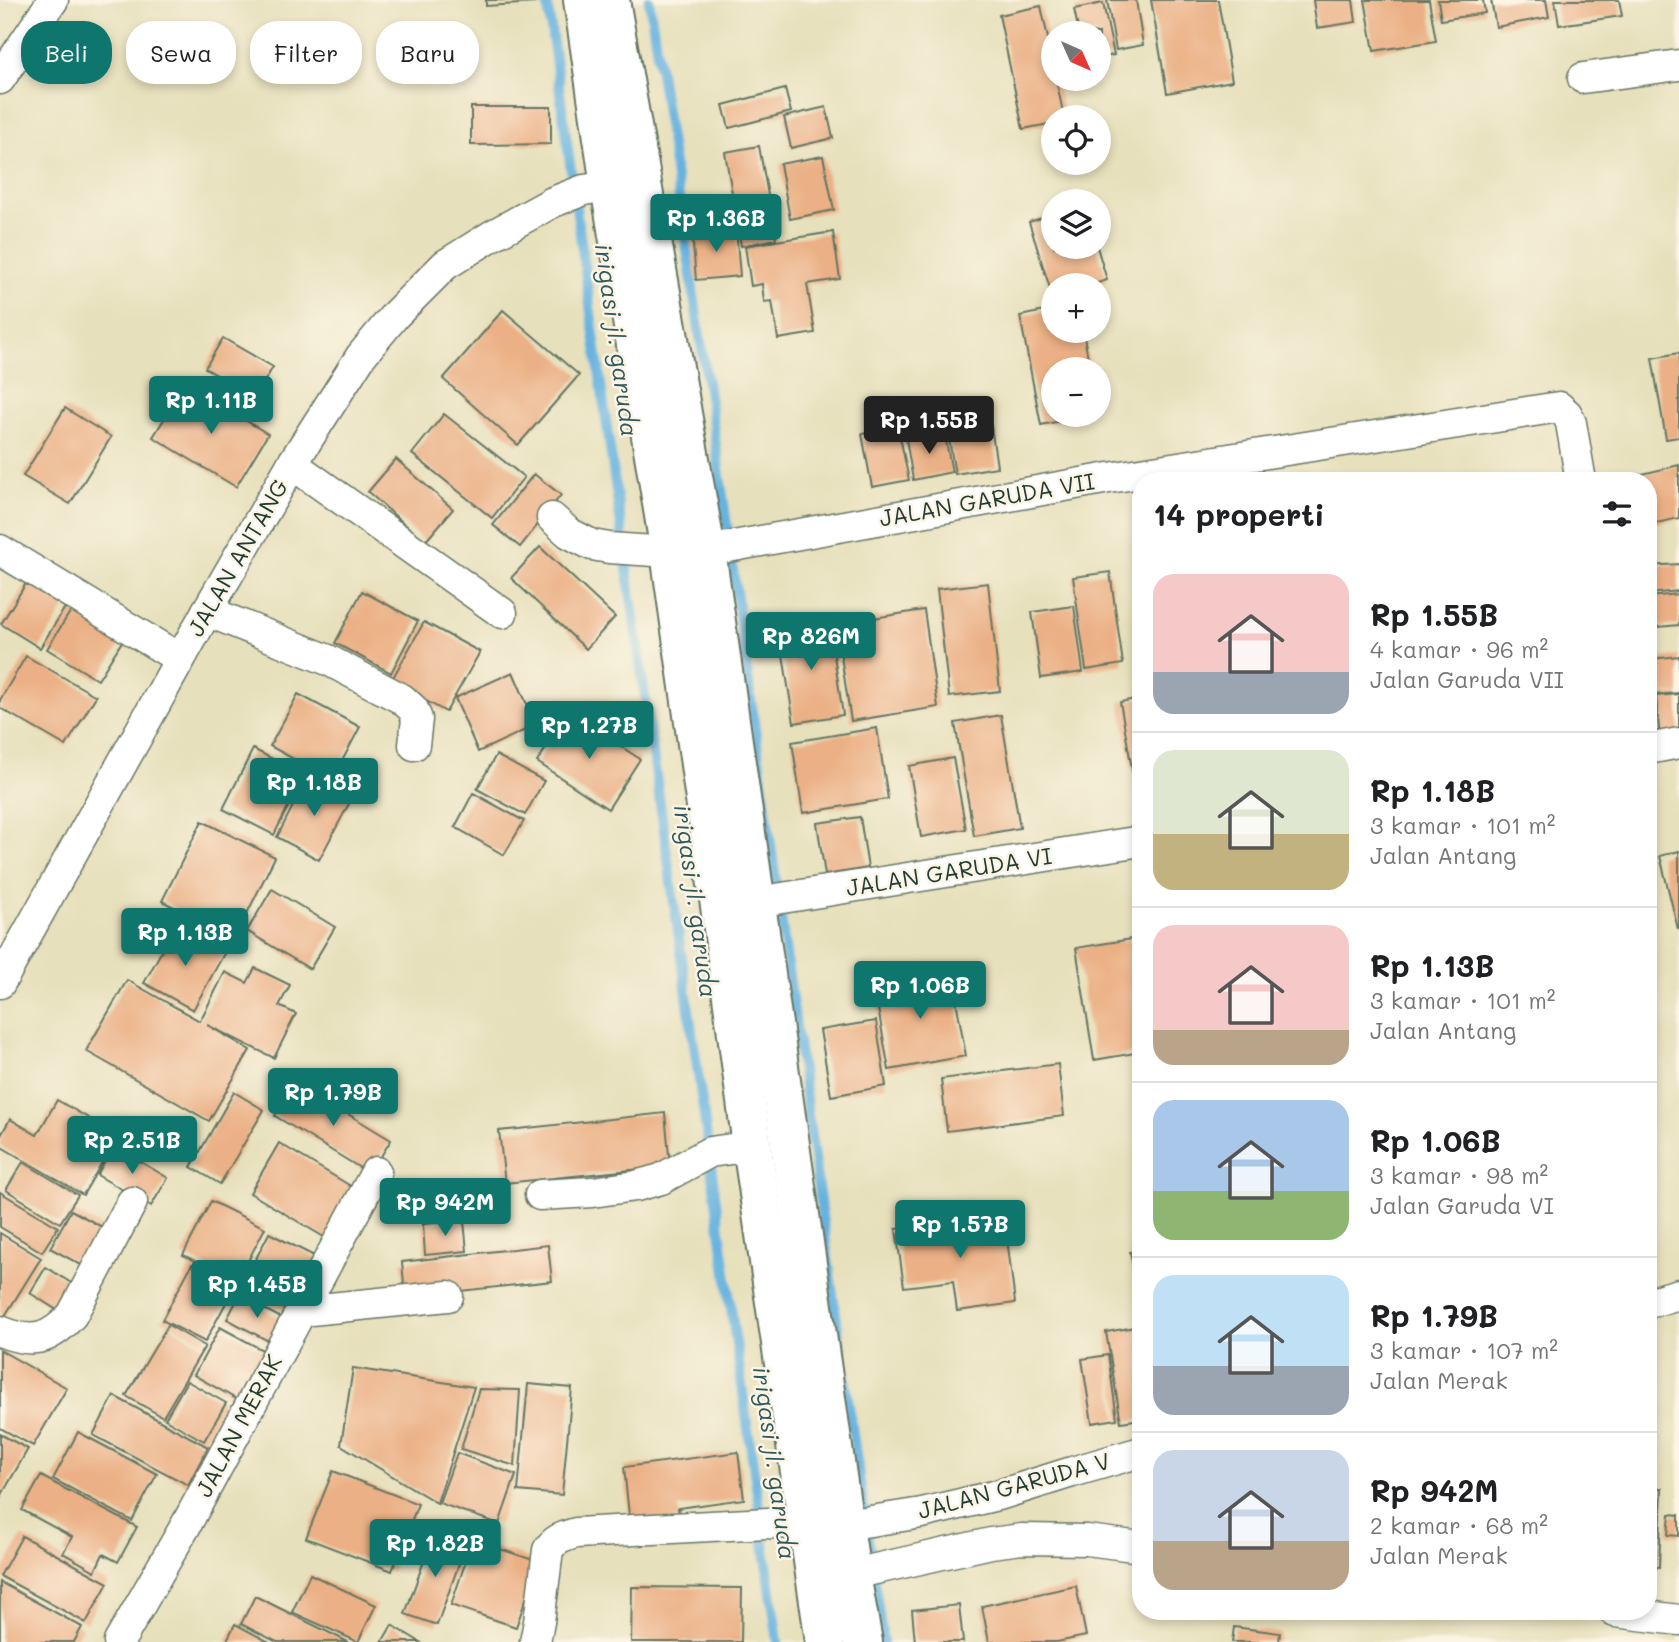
<!DOCTYPE html>
<html lang="id">
<head>
<meta charset="utf-8">
<style>
  body { margin:0; font-family:Mali,sans-serif; background:#f6f6f6; color:#202124; height:100vh; display:flex; flex-direction:column; font-size:26px; white-space:nowrap }
  * { box-sizing:border-box; margin:0 }
  p { font-size:23px; color:#757577 }
  .icon { flex:none; width:38px; height:38px; fill:none; stroke:currentColor; stroke-width:2; stroke-linecap:round; stroke-linejoin:round }
  .map { position:relative; flex:1; overflow:hidden }
  .sheet { position:absolute; left:1132px; top:472px; width:525px; height:1148px; display:flex; flex-direction:column; background:#fff; border-radius:28px; box-shadow:0 4px 10px #0003 }
  .sheet>* { flex:none }
  .hud { position:absolute; left:21px; top:21px; width:665px; height:63px; display:flex; gap:14px }
  .needle { width:46px; rotate:135deg }
  .controls { position:absolute; left:1041px; top:21px; display:grid; gap:14px }
  .controls a { display:grid; place-items:center; width:70px; height:70px; border-radius:50%; background:#fff; box-shadow:0 4px 10px #0003; font-size:35px }
  .price { position:absolute; translate:-50% -60px; padding:0 16px; border-radius:7px; background:#0f766e; color:#fff; font-size:23px; line-height:46px; filter:drop-shadow(0 2px 4px #0008) }
  .price::after { content:''; position:absolute; left:50%; top:42px; width:21px; height:16px; margin-left:-10px; background:inherit; clip-path:polygon(0 0,100% 0,50% 100%) }
  .price.current { background:#222; color:#fff }
  ul { padding:0; list-style:none }
  li { display:flex; align-items:center; gap:21px; height:175px; padding:0 21px }
  li+li { border-top:2px solid #e0e0e0 }
  li span { display:grid; place-items:center; flex:none; width:196px; height:140px; border-radius:21px; color:#555 }
  li>.icon { margin-inline-start:auto }
  span .icon { width:84px; height:84px; fill:#fffc; stroke-width:1 }
  li b { font-size:30px }
  h2 { display:flex; justify-content:space-between; align-items:center; height:84px; padding:0 21px; font-size:30px }
  .chip { padding:0 24px; border-radius:28px; background:#fff; box-shadow:0 4px 10px #0003; font-size:24px; line-height:63px }
  .chip.current { background:#0f766e; color:#fff }
  .map>svg:first-child { display:block }
  .lines { fill:none; stroke-linecap:round; stroke-linejoin:round }
  .stream { stroke:#66b3df; stroke-width:10 }
  .building { fill:#ebb085 }
  .street-casing { stroke:#657664; stroke-width:33 }
  .secondary-casing { stroke:#657664; stroke-width:42 }
  .street { stroke:#fff; stroke-width:30 }
  .secondary { stroke:#fff; stroke-width:38 }
  .labels { text-anchor:middle; stroke-width:5; stroke-linejoin:round; paint-order:stroke }
  .street-label { font-size:23px; fill:#1f3d34; stroke:#fcf5e5 }
  .water-label { font-size:24px; font-style:italic; fill:#315a5f; stroke:#fcf5e5 }
</style>
</head>
<body>
<div class="map">
<svg width="1679" height="1642" viewBox="0 0 1679 1642">
  <rect width="100%" height="100%" fill="#fcf5e5"/>
  <filter id="ink" filterUnits="userSpaceOnUse"><feTurbulence type="fractalNoise" baseFrequency=".0143" numOctaves="2"/><feDisplacementMap in="SourceGraphic" scale="14" xChannelSelector="R" yChannelSelector="G"/><feConvolveMatrix kernelMatrix="1 2 1 2 8 2 1 2 1" color-interpolation-filters="sRGB"/></filter>
  <filter id="wash" filterUnits="userSpaceOnUse"><feTurbulence type="fractalNoise" baseFrequency=".00686" numOctaves="4" result="noise"/><feDisplacementMap in="SourceGraphic" scale="28" xChannelSelector="R" yChannelSelector="G"/><feGaussianBlur stdDeviation="1.57" result="paint"/><feColorMatrix in="noise" values="0 0 0 0 0 0 0 0 0 0 0 0 0 0 0 0 0 1.4 0 .05"/><feComposite in="paint" operator="in"/></filter>
  <g filter="url(#wash)">
    <rect width="100%" height="100%" fill="#e7e0bc"/>
    <g class="lines">
      <!-- stream -->
      <g class="stream">
        <path d="M547,0L778,1642"/>
        <path d="M649,0L709,395L831,1281L883,1642"/>
      </g>
    </g>
    <g id="blocks">
      <!-- building -->
      <g class="building">
        <path d="M486,0H535V3L486,6Z"/>
        <path d="M1107,0H1136L1143,45L1116,50Z"/>
        <path d="M1151,0H1218L1232,81L1167,93Z"/>
        <path d="M1313,0H1353L1356,22L1317,28Z"/>
        <path d="M1365,0H1429L1436,41L1374,51Z"/>
        <path d="M1438,0H1483L1485,13L1441,20Z"/>
        <path d="M1491,0H1546L1549,17L1496,27Z"/>
        <path d="M1555,0H1619L1622,16L1559,25Z"/>
        <path d="M1103,3L1114,55L1099,58V33H1079L1074,9Z"/>
        <path d="M1041,6L1054,66V79H1056L1064,117H1054V123L1023,129L999,15Z"/>
        <path d="M785,89L791,112L729,128L723,105Z"/>
        <path d="M471,107H551V144L471,145Z"/>
        <path d="M826,107L833,138L791,148L784,117Z"/>
        <path d="M759,146L776,239L741,246L725,152Z"/>
        <path d="M823,156L834,210L790,219L780,164Z"/>
        <path d="M1054,214V247H1097L1107,280L1091,285H1054L1053,298L1029,222Z"/>
        <path d="M736,229L740,276L696,280L692,233Z"/>
        <path d="M833,232L840,279L807,284L815,333L778,339L772,301L764,302L762,284L751,286L745,246Z"/>
        <path d="M1054,309V331H1083L1090,369H1054V415H1086V416L1041,425L1020,316Z"/>
        <path d="M503,310L579,375L518,445L443,379Z"/>
        <path d="M223,338L273,367L255,397L205,368Z"/>
        <path d="M1679,353V437L1666,439L1652,358Z"/>
        <path d="M186,384L268,434L236,487L153,437Z"/>
        <path d="M65,408L111,437L70,504L23,476Z"/>
        <path d="M444,414L524,477L492,518L412,454Z"/>
        <path d="M991,426L997,467L955,474L948,433Z"/>
        <path d="M898,427L909,480L872,487L862,434Z"/>
        <path d="M944,431L952,472L913,480L906,439Z"/>
        <path d="M396,459L453,509L425,542L368,492Z"/>
        <path d="M1679,465V518L1648,525V481H1627L1626,478Z"/>
        <path d="M534,474L561,495L520,547L493,525Z"/>
        <path d="M540,547L615,617L586,649L511,578Z"/>
        <path d="M1679,564V591L1648,594V566Z"/>
        <path d="M1110,572L1123,664L1086,670L1073,577Z"/>
        <path d="M30,577L69,601L40,648L1,624Z"/>
        <path d="M988,583L1000,691L949,697L937,589Z"/>
        <path d="M362,591L418,621L391,673L335,643Z"/>
        <path d="M1679,594V625L1648,628V597Z"/>
        <path d="M75,604L126,635L98,680L47,649Z"/>
        <path d="M1074,606L1083,672L1041,678L1032,612Z"/>
        <path d="M924,610L938,707L851,721L836,624Z"/>
        <path d="M424,622L480,652L446,712L391,681Z"/>
        <path d="M829,622L843,715L794,723L779,630Z"/>
        <path d="M26,656L96,696L66,746L0,708V700Z"/>
        <path d="M1679,656V693L1654,695L1651,659Z"/>
        <path d="M513,672L536,725L478,752L455,698Z"/>
        <path d="M298,694L360,727L332,780L270,746Z"/>
        <path d="M1679,694V739L1660,740L1656,696Z"/>
        <path d="M1141,698V796L1137,797L1120,702Z"/>
        <path d="M569,713L640,759L608,809L537,762Z"/>
        <path d="M1001,715L1020,828L974,836L955,723Z"/>
        <path d="M877,728L888,799L803,813L792,742Z"/>
        <path d="M253,749L304,775L274,835L223,809Z"/>
        <path d="M496,755L544,781L525,815L477,789Z"/>
        <path d="M953,758L966,829L921,837L909,766Z"/>
        <path d="M308,777L351,800L319,860L277,837Z"/>
        <path d="M473,793L524,821L504,855L455,827Z"/>
        <path d="M860,817L868,868L825,875L817,823Z"/>
        <path d="M202,821L275,857L235,938L162,901Z"/>
        <path d="M1679,851V929H1678L1660,856Z"/>
        <path d="M272,889L335,927L310,969L247,931Z"/>
        <path d="M176,925L225,952L193,1010L144,983Z"/>
        <path d="M1138,938L1141,957V1052L1094,1060L1076,948Z"/>
        <path d="M255,968L290,985L279,1006L296,1014L274,1058L207,1025L250,1050L209,1121L86,1051L127,980L200,1021L225,972L247,983Z"/>
        <path d="M951,972L966,1056L889,1070L874,986Z"/>
        <path d="M876,1021L886,1086L831,1096L820,1030Z"/>
        <path d="M1058,1064L1064,1116L947,1131L941,1079Z"/>
        <path d="M295,1082L391,1140L370,1174L275,1116Z"/>
        <path d="M234,1092L264,1110L220,1184L191,1167Z"/>
        <path d="M57,1100L118,1135L83,1195L0,1146V1137L10,1119L37,1135Z"/>
        <path d="M665,1113L670,1166L505,1183L499,1131Z"/>
        <path d="M279,1143L364,1194L334,1243L250,1193Z"/>
        <path d="M114,1146L168,1178L151,1206L97,1175Z"/>
        <path d="M23,1162L78,1195L60,1223L6,1190Z"/>
        <path d="M0,1192L58,1227L42,1252L0,1227Z"/>
        <path d="M211,1201L265,1228L237,1282L183,1255Z"/>
        <path d="M71,1210L113,1233L92,1271L50,1248Z"/>
        <path d="M1004,1214L1015,1303L957,1311L953,1281L904,1287L896,1229Z"/>
        <path d="M464,1221L467,1251L425,1255L423,1224Z"/>
        <path d="M0,1233L41,1258L3,1319L0,1318Z"/>
        <path d="M269,1233L320,1259L292,1313L241,1288Z"/>
        <path d="M548,1245L552,1281L405,1297L402,1262Z"/>
        <path d="M1141,1250V1293H1138L1130,1252Z"/>
        <path d="M192,1264L235,1286L205,1342L162,1320Z"/>
        <path d="M46,1267L76,1286L60,1312L30,1293Z"/>
        <path d="M239,1296L287,1321L274,1344L227,1319Z"/>
        <path d="M168,1325L205,1346L163,1417L126,1396Z"/>
        <path d="M1141,1326V1419L1121,1422L1106,1332Z"/>
        <path d="M220,1327L266,1352L238,1400L194,1375Z"/>
        <path d="M0,1350L67,1388L33,1446L0,1428Z"/>
        <path d="M1108,1355L1117,1419L1092,1423L1082,1359Z"/>
        <path d="M353,1368L474,1387L437,1503L341,1445Z"/>
        <path d="M187,1381L226,1403L204,1441L165,1419Z"/>
        <path d="M528,1384L572,1388L562,1495L518,1491Z"/>
        <path d="M479,1389L520,1390L515,1466L461,1449Z"/>
        <path d="M114,1396L208,1447L188,1485L93,1435Z"/>
        <path d="M78,1432L157,1474L132,1521L53,1479Z"/>
        <path d="M0,1434L28,1449L0,1498Z"/>
        <path d="M738,1452L744,1499L678,1508L680,1519L630,1525L624,1467Z"/>
        <path d="M457,1453L516,1475L499,1524L439,1503Z"/>
        <path d="M333,1471L418,1504L392,1571L306,1538Z"/>
        <path d="M41,1476L137,1527L118,1562L103,1554L95,1571L63,1553L72,1537L22,1510Z"/>
        <path d="M1648,1488H1662L1659,1567H1648Z"/>
        <path d="M1670,1514L1679,1515V1536L1668,1535Z"/>
        <path d="M434,1533L466,1544L437,1625L405,1614Z"/>
        <path d="M22,1536L108,1583L86,1623L0,1576Z"/>
        <path d="M473,1540L539,1562L516,1627L451,1605Z"/>
        <path d="M310,1574L376,1605L358,1642L292,1612Z"/>
        <path d="M0,1582L82,1627L74,1642H0Z"/>
        <path d="M1076,1586L1086,1636L1057,1642H989L982,1606Z"/>
        <path d="M632,1587L742,1588L741,1642H631Z"/>
        <path d="M255,1596L348,1642H277L241,1624Z"/>
        <path d="M959,1605L963,1642H915L912,1610Z"/>
        <path d="M235,1624L269,1642H226Z"/>
        <path d="M392,1625L420,1642H382Z"/>
        <path d="M1234,1627L1280,1633L1279,1642H1232Z"/>
      </g>
    </g>
  </g>
  <g filter="url(#ink)">
    <use href="#blocks" fill-opacity="0" stroke="#657664" stroke-width="2"/>
    <g class="lines">
      <defs>
        <g id="street">
          <path d="M1583,78L1679,65"/>
          <path d="M0,79L53,0"/>
          <path d="M292,464L502,613"/>
          <path d="M552,518L569,533L592,545L609,548L670,552L706,551L1109,478L1559,407L1567,414L1571,423L1581,481"/>
          <path d="M0,550L180,659"/>
          <path d="M207,611L328,660L402,699L413,709L417,719L414,745"/>
          <path d="M1648,749L1679,743"/>
          <path d="M737,904L757,902L1141,841"/>
          <path d="M0,983L207,611L292,464L361,356L396,314L445,265L493,235L553,202L584,190L610,186"/>
          <path d="M540,1195L592,1192L636,1186L661,1179L710,1152L752,1146"/>
          <path d="M1648,1303L1679,1294"/>
          <path d="M301,1311L448,1296"/>
          <path d="M0,1331C32,1344 49,1341 72,1315L132,1202"/>
          <path d="M831,1579L991,1543L1022,1539L1087,1540L1141,1547"/>
          <path d="M1615,1612L1679,1620"/>
          <path d="M119,1642L186,1525L376,1172"/>
          <path d="M535,1642L539,1622L548,1550C555,1539 563,1537 576,1533L768,1523L845,1525L922,1513L1002,1494L1072,1472L1141,1452"/>
        </g>
        <g id="secondary">
          <path d="M583,0L610,186L670,552L720,906L752,1146L825,1642"/>
          <path d="M610,0L706,551L851,1575L863,1642"/>
        </g>
      </defs>
      <!-- street casing -->
      <use href="#street" class="street-casing"/>
      <!-- secondary casing -->
      <use href="#secondary" class="secondary-casing"/>
      <!-- street -->
      <use href="#street" class="street"/>
      <!-- secondary -->
      <use href="#secondary" class="secondary"/>
    </g>
  </g>
  <g class="labels">
    <!-- street labels -->
    <g class="street-label">
      <text transform="translate(987 500) rotate(-10)" y="8">JALAN GARUDA VII</text>
      <text transform="translate(238 558) rotate(-60)" y="8">JALAN ANTANG</text>
      <text transform="translate(949 872) rotate(-9)" y="8">JALAN GARUDA VI</text>
      <text transform="translate(239 1426) rotate(-62)" y="8">JALAN MERAK</text>
      <text transform="translate(1014 1486) rotate(-15)" y="8">JALAN GARUDA V</text>
    </g>
    <!-- water labels -->
    <g class="water-label">
      <text transform="translate(616 340) rotate(82)" y="8">irigasi jl. garuda</text>
      <text transform="translate(695 901) rotate(82)" y="8">irigasi jl. garuda</text>
      <text transform="translate(774 1463) rotate(82)" y="8">irigasi jl. garuda</text>
    </g>
  </g>
</svg>
<div class="controls">
<a><svg class="needle" viewBox="-14 -14 28 28"><path d="M0-13l5 13h-10z" fill="#e53935"/><path d="M0 13l5-13h-10z" fill="#757577"/></svg></a>
<a><svg class="icon" aria-label="locate" viewBox="0 0 24 24"><circle cx="12" cy="12" r="6"/><path d="M12 2v4M12 18v4M2 12h4M18 12h4"/></svg></a>
<a><svg class="icon" aria-label="layers" viewBox="0 0 24 24"><path d="M12 4l9 5-9 5-9-5zM3 14l9 5 9-5"/></svg></a>
<a>+</a>
<a>−</a>
</div>
<b class="price" style="left:716px;top:254px">Rp 1.36B</b>
<b class="price" style="left:211px;top:436px">Rp 1.11B</b>
<b class="price current" style="left:929px;top:456px">Rp 1.55B</b>
<b class="price" style="left:811px;top:672px">Rp 826M</b>
<b class="price" style="left:589px;top:761px">Rp 1.27B</b>
<b class="price" style="left:314px;top:818px">Rp 1.18B</b>
<b class="price" style="left:185px;top:968px">Rp 1.13B</b>
<b class="price" style="left:920px;top:1021px">Rp 1.06B</b>
<b class="price" style="left:333px;top:1128px">Rp 1.79B</b>
<b class="price" style="left:132px;top:1176px">Rp 2.51B</b>
<b class="price" style="left:445px;top:1238px">Rp 942M</b>
<b class="price" style="left:960px;top:1260px">Rp 1.57B</b>
<b class="price" style="left:257px;top:1320px">Rp 1.45B</b>
<b class="price" style="left:435px;top:1579px">Rp 1.82B</b>
<div class="hud">
<a class="chip current">Beli</a>
<a class="chip">Sewa</a>
<a class="chip">Filter</a>
<a class="chip">Baru</a>
</div>
<section class="sheet">
<h2>14 properti<svg class="icon" aria-label="filters" viewBox="0 0 24 24"><path d="M4 7h16M4 17h16"/><circle cx="9" cy="7" r="2"/><circle cx="15" cy="17" r="2"/></svg></h2>
<ul>
<li><span style="background:linear-gradient(#f6c9c9 70%,#9aa5b1 0)"><svg class="icon" aria-label="home" viewBox="0 0 24 24"><path d="M3 11l9-7 9 7M6 9v11h12V9"/></svg></span><div><b>Rp 1.55B</b><p>4 kamar · 96 m²</p><p>Jalan Garuda VII</p></div></li>
<li><span style="background:linear-gradient(#dfe7d0 60%,#c2b280 0)"><svg class="icon" aria-label="home" viewBox="0 0 24 24"><path d="M3 11l9-7 9 7M6 9v11h12V9"/></svg></span><div><b>Rp 1.18B</b><p>3 kamar · 101 m²</p><p>Jalan Antang</p></div></li>
<li><span style="background:linear-gradient(#f6c9c9 75%,#b9a48a 0)"><svg class="icon" aria-label="home" viewBox="0 0 24 24"><path d="M3 11l9-7 9 7M6 9v11h12V9"/></svg></span><div><b>Rp 1.13B</b><p>3 kamar · 101 m²</p><p>Jalan Antang</p></div></li>
<li><span style="background:linear-gradient(#a9c7e8 65%,#8fb573 0)"><svg class="icon" aria-label="home" viewBox="0 0 24 24"><path d="M3 11l9-7 9 7M6 9v11h12V9"/></svg></span><div><b>Rp 1.06B</b><p>3 kamar · 98 m²</p><p>Jalan Garuda VI</p></div></li>
<li><span style="background:linear-gradient(#bfe0f5 65%,#9aa5b1 0)"><svg class="icon" aria-label="home" viewBox="0 0 24 24"><path d="M3 11l9-7 9 7M6 9v11h12V9"/></svg></span><div><b>Rp 1.79B</b><p>3 kamar · 107 m²</p><p>Jalan Merak</p></div></li>
<li><span style="background:linear-gradient(#c9d6e8 65%,#b9a48a 0)"><svg class="icon" aria-label="home" viewBox="0 0 24 24"><path d="M3 11l9-7 9 7M6 9v11h12V9"/></svg></span><div><b>Rp 942M</b><p>2 kamar · 68 m²</p><p>Jalan Merak</p></div></li>
</ul>
</section>
</div>
</body>
</html>
